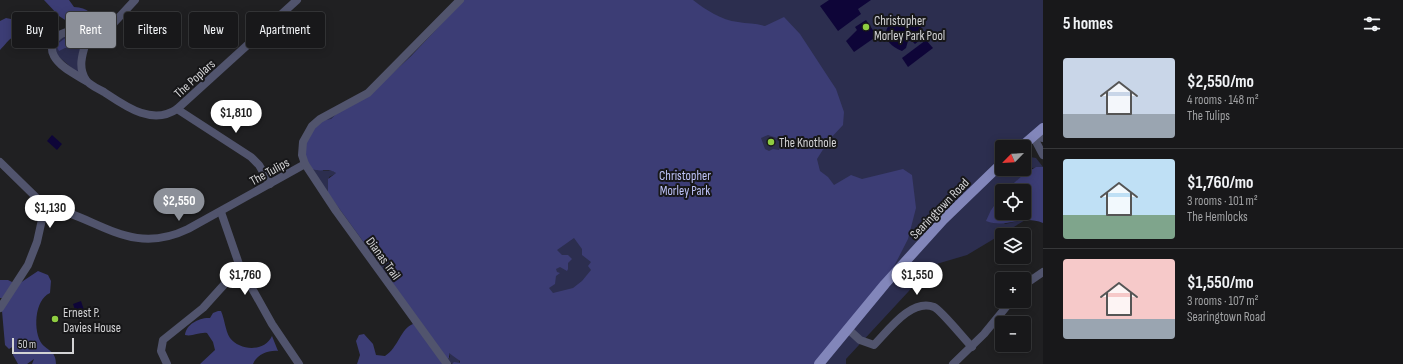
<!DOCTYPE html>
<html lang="en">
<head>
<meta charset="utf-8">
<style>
  body { margin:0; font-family:"Sofia Sans Condensed",sans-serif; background:#252527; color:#f1f3f6; height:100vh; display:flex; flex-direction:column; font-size:15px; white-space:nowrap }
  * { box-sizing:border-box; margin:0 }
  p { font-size:13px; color:#9fa0a2 }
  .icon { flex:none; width:22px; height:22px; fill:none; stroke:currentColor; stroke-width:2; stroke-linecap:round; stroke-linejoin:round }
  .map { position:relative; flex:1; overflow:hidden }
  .details { display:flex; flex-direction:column; background:#18181a; width:360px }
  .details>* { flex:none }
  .guide { position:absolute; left:12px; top:12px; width:380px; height:36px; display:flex; gap:8px }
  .needle { width:26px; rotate:246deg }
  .controls { position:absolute; left:995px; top:140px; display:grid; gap:8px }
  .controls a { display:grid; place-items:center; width:36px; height:36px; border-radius:4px; background:#18181a; box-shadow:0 2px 10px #0003,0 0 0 1px #363739; font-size:20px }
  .scale { position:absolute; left:12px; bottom:10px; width:62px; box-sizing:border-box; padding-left:4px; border:2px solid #d3d3d5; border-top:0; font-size:11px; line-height:14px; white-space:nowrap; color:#d3d3d5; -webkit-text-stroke:3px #171719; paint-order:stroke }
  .price { position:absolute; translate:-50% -34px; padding:0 9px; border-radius:14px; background:#fff; color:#222; font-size:13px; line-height:26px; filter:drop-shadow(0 1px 2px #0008) }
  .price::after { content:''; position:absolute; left:50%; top:24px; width:12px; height:9px; margin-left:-6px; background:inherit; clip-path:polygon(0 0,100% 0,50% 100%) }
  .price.selected { background:#8c9099; color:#fff }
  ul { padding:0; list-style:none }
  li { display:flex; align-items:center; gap:12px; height:100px; padding:0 20px }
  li+li { border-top:1px solid #363739 }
  li span { display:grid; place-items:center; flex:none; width:112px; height:80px; border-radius:4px; color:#555 }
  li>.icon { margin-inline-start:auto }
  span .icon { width:48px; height:48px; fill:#fffc; stroke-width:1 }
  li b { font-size:17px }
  h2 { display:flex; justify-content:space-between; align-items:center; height:48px; padding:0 20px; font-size:17px }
  .pill { padding:0 14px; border-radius:4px; background:#18181a; box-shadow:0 2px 10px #0003,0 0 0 1px #363739; font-size:14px; line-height:36px }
  .pill.selected { background:#8c9099; color:#fff }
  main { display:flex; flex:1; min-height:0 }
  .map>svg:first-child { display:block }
  .green { fill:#2c2e4f }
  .forest { fill:#3c3d75; fill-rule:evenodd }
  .water { fill:#0e0538 }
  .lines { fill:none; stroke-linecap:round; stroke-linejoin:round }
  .street { stroke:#51546d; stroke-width:8 }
  .primary { stroke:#8286ba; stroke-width:10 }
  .poi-dot { fill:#8fcd41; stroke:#171719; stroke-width:1.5 }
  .labels { text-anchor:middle; stroke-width:4; stroke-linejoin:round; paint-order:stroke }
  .poi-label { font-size:13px; fill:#d3d3d5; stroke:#171719; text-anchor:start }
  .street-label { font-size:13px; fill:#d3d3d5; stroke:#171719 }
  .park-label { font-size:13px; fill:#bec3f7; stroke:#171719 }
</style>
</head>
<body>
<main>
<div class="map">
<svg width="1043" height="364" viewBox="0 0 1043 364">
  <rect width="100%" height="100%" fill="#202022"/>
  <!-- green -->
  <g class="green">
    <path d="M460,0H464L454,12L371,93L338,112L331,119L323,120V171H333L337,173L329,177L328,190L365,244L371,246L386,257L391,280L401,296L305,164L312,126L359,100Z"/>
    <path d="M487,0H1043V128L1020,147H1002V169H1024V156L1036,158L1043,167L1032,168L1005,191H1002V194L991,210L1005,224L1027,219L967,255L933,265L846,359V364H482Z"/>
    <path d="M62,34L87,39L82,53L87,81L52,51Z"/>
    <path d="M448,352L458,358L460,363L447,364L446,361L450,357Z"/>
  </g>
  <!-- forest -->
  <g class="forest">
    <path d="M44,0H69L74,7C88,8 93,13 98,26L97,31L85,33L59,16Z"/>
    <path d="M464,0H693C706,10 721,20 738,22C747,24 756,23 765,26L784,17L800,34L836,89L844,112L843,125L829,140L817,159L820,171L828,177L834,185L851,175L862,179L903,169L912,175L916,208L908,239L885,284L819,364H452L454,362L460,363V361L449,353V358L443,364H357L360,355L356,341L359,335L364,334L373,344L376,355L385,356C398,348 401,328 413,324L391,280L386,257L371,246L365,244L328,193V179L336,173C326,166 317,176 305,164L306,137L323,120L331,119L338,112L371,93L411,56ZM768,135L777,138L781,143L779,150L773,149L769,151L765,149L761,138ZM574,238L582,249V255L591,262L588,266L591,270L582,281L573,288L553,293L549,288L555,284L556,276L560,273L557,272L556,269L560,267L567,271L568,269V263L572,259L568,255H562L557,250Z"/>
    <path d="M6,18L11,19L25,34C11,34 9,41 0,50V21Z"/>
    <path d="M68,36L79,38L81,45L77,49L72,45L69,48H65L59,51L56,45Z"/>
    <path d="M1036,167H1043V223C1021,214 1009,229 986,221L991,210L1002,194V213H1024V191H1005L1024,174Z"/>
    <path d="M38,271L48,275L51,281L50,293C34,300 33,332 42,344C48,351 56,351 56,364H32L34,359L27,364H18L13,355L14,346L9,349L5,345L2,311L4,298H0V280H8L12,282L13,285L20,283Z"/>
    <path d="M218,311H221C225,320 225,330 230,338C240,351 265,352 272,336L278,351C269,350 257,354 253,364H200L215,350L213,342L207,333C199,332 192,337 185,335C186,324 200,317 210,318L213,313Z"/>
  </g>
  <!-- water -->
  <g class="water">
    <path d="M829,0H871L858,9L861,14L838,31L820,6Z"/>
    <path d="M902,16L912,19L916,16L923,26L921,27L926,35L915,44L912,41H908L906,48L902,51C880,42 881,25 902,16Z"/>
    <path d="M866,20L877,36L854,52L846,41L857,30L855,27Z"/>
    <path d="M926,40L933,48L908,67L902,58Z"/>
    <path d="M52,135L62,144L57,150L47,141Z"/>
    <path d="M81,301L86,316L78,319L73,304Z"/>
  </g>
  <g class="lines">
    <!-- street -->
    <g class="street">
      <path d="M135,0L110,27L87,39C83,52 77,67 86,80C89,85 99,89 104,92C125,106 152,126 177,109L297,0"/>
      <path d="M86,81C75,74 60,67 54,56C48,45 57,32 70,32C76,32 82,36 87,39"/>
      <path d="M177,109L251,157L259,165L270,184"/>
      <path d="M1033,136L1043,155"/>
      <path d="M1033,136L1043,138"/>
      <path d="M0,162L45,206L37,242L28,265L0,308"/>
      <path d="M45,206C99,217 130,257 188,229L305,164"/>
      <path d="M221,212L240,267L272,324L299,364"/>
      <path d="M1024,285L1043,272"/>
      <path d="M848,329L860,340L874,345C888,331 911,298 934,307C941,310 965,340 972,347"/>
      <path d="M167,364L161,351L163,340L203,308L240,267"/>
      <path d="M447,364L336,211L305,164L302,155L303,142L312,126L320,119L368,93L460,0"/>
      <path d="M953,364L984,334L1011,301"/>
    </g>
    <!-- primary -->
    <g class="primary">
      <path d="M1021,147L1043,128"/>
      <path d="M819,364L885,284L943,220L1002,163"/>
    </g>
  </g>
  <!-- markers -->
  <g class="poi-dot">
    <circle cx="866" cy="27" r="4"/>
    <circle cx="771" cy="142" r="4"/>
    <circle cx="55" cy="319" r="4"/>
  </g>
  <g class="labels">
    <!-- poi labels -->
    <g class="poi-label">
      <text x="874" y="25">Christopher<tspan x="874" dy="15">Morley Park Pool</tspan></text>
      <text x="779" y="147">The Knothole</text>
      <text x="63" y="317">Ernest P.<tspan x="63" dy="15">Davies House</tspan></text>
    </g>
    <!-- street labels -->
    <g class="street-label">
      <text transform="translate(194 78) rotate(-42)" y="5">The Poplars</text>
      <text transform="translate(269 171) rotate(-29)" y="5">The Tulips</text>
      <text transform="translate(939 208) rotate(-46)" y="5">Searingtown Road</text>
      <text transform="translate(384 258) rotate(54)" y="5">Dianas Trail</text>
    </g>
    <!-- park labels -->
    <g class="park-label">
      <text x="685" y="180">Christopher<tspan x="685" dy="15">Morley Park</tspan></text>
    </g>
  </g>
</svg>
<div class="controls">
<a><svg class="needle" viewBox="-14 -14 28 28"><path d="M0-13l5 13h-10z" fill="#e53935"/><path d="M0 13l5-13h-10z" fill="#9fa0a2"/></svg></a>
<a><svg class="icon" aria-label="locate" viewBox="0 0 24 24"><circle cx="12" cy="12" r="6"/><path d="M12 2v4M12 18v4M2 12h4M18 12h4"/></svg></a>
<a><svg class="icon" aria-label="layers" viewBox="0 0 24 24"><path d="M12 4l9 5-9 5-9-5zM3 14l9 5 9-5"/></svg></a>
<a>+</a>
<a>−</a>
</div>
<div class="scale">50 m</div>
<b class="price" style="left:236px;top:134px">$1,810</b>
<b class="price selected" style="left:179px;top:222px">$2,550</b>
<b class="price" style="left:50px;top:229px">$1,130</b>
<b class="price" style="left:245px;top:296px">$1,760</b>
<b class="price" style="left:917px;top:296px">$1,550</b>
<div class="guide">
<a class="pill">Buy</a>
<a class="pill selected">Rent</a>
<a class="pill">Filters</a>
<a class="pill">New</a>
<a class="pill">Apartment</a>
</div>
</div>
<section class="details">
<h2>5 homes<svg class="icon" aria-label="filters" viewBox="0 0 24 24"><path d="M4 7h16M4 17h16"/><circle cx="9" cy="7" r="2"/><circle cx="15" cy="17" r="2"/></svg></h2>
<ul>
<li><span style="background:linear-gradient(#c9d6e8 70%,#9aa5b1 0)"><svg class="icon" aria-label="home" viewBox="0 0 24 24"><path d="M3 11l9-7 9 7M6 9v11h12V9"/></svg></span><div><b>$2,550/mo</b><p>4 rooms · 148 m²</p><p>The Tulips</p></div></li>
<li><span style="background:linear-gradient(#bfe0f5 70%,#7fa58c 0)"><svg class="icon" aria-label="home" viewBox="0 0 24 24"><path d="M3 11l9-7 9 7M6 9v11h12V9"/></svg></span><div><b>$1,760/mo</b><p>3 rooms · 101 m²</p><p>The Hemlocks</p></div></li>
<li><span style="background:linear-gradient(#f6c9c9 75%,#9aa5b1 0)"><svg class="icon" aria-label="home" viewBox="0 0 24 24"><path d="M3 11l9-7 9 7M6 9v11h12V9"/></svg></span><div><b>$1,550/mo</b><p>3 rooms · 107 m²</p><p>Searingtown Road</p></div></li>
</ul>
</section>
</main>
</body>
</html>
